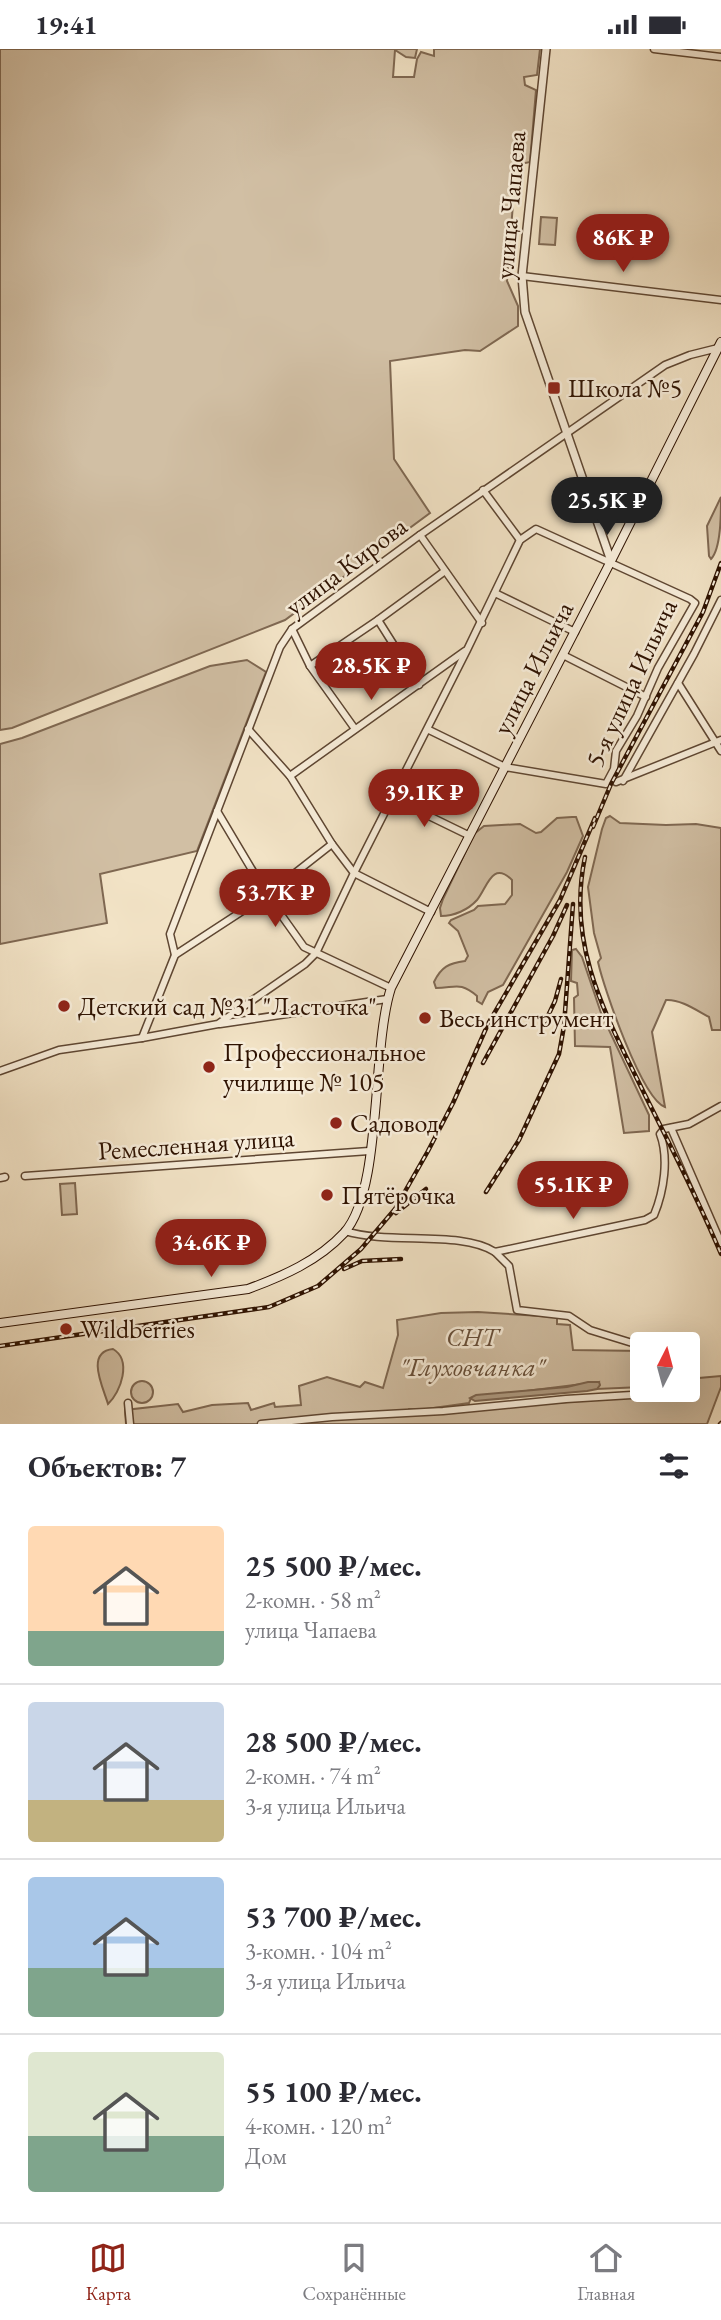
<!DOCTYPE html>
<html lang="ru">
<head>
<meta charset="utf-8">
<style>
  body { margin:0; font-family:"EB Garamond",serif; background:#f2f2f3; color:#2b2b33; height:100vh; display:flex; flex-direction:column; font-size:26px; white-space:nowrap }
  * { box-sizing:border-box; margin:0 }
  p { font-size:23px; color:#7c7c81 }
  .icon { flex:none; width:38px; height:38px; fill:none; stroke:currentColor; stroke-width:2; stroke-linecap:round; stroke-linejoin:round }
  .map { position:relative; height:1375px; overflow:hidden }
  .side { display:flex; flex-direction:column; background:#fff; flex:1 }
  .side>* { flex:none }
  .needle { width:46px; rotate:6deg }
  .buttons { position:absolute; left:630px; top:1283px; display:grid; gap:14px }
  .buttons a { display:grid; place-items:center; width:70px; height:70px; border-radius:7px; background:#fff; box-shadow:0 7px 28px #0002; font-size:35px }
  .price { position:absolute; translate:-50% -60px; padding:0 16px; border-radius:24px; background:#8f2418; color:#fff; font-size:23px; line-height:46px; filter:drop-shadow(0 2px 4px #0008) }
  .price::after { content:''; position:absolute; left:50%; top:42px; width:21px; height:16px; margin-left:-10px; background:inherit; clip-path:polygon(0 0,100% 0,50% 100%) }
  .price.active { background:#222; color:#fff }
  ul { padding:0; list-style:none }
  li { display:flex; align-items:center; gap:21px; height:175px; padding:0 28px }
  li+li { border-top:2px solid #e1e1e2 }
  li span { display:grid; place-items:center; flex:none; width:196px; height:140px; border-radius:7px; color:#555 }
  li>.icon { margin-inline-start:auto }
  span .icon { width:84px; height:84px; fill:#fffc; stroke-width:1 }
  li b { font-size:30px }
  h2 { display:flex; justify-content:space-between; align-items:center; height:84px; padding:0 28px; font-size:30px }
  .status { display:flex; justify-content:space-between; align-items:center; height:49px; padding:0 35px; background:#fff; direction:ltr }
  .status svg { height:19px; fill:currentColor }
  .tabs { display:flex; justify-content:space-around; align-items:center; height:98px; border-top:2px solid #e1e1e2; background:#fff; font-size:19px; color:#7c7c81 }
  .tabs a { display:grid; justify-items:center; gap:4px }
  .tabs .active { color:#8f2418 }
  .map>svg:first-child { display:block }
  .green { fill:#d1bfa4; stroke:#7f6852; stroke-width:2 }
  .water { fill:#af9c83; stroke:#7b644f; stroke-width:2 }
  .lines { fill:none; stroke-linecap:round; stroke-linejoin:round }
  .minor-casing { stroke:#5e4632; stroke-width:9 }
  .tertiary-casing { stroke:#5e4632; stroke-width:10 }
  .secondary-casing { stroke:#2d1100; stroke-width:10 }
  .minor { stroke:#f7edda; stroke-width:6 }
  .tertiary { stroke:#f7edda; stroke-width:7 }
  .secondary { stroke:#f7edda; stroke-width:8 }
  .rail-casing { stroke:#2d1100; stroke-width:4.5 }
  .rail { stroke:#f7edda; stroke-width:2; stroke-dasharray:5; stroke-linecap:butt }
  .poi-dot { fill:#8f2418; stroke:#f7edda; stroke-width:2.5 }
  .labels { text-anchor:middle; stroke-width:5; stroke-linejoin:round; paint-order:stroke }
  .street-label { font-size:26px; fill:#2d1100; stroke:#f7edda }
  .poi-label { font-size:26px; fill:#2d1100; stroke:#f7edda; text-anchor:start }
  .park-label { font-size:26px; font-style:italic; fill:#664e39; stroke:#f7edda }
</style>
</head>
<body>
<div class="status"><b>19:41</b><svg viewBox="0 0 49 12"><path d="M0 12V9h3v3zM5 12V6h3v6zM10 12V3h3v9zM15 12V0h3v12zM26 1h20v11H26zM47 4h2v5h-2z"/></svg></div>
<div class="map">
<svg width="721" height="1375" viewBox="0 0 721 1375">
  <rect width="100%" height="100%" fill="#f2e3c6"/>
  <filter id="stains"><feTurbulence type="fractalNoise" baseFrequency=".00286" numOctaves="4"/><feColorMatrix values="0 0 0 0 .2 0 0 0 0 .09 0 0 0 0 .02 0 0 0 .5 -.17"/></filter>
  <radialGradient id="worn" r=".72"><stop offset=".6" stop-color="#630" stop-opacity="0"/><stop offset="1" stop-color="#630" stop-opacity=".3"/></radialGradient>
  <!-- green -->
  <g class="green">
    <path d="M0,0H417L415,9L406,8L395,1L393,28H414L417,10L421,3L434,7V0H540L537,26L524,28L525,36L536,41L530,113L516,116L507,232L518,257V277L480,302L465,301L390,312L394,410L430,464L285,571L12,679L0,681Z"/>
    <path d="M541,168L557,169L555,196L539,195Z"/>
    <path d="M721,448C721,465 721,500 711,510L709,507L707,477Z"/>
    <path d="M247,611L266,623L197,802L100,825L107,874L0,895V695L22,689L210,617Z"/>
    <path d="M610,767L620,774L666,776L696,775L721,779V981H712L709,968C696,961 680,950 666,951L652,983L665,1058C642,1050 604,940 598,913L601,909L594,884L588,838L602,780L606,769Z"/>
    <path d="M572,768H576L583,787L567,823L503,936L488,943L482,955L477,952V947C460,932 455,939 436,939L434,933C441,918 449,914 465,912L468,907L458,882L449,874L451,871L474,861L478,857L505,855L512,846V831C492,811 487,839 477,851C468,861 454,867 441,867L440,859L443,850L474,785L484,777L520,775L536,784L541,783L557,769Z"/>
    <path d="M576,900L582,908L601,964L649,1066V1082L624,1084L610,998L575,997L574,949L578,946L577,934L571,932L572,901Z"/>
    <path d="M75,1134L77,1165L62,1166L60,1135Z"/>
    <path d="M478,1263L557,1268V1275L570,1276L573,1301L642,1302V1338L597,1340L599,1333L471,1349L469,1354L419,1361L409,1360L405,1366L644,1347L676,1341L688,1340V1330L721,1327V1338L707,1375H126L125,1361L178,1355L183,1363L212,1356L248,1354L251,1361L274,1354L275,1358L301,1356L299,1337L327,1328L360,1338L365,1333L383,1339L398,1286L397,1271L441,1264Z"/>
    <path d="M113,1300C132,1311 121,1343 108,1355C103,1338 85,1303 113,1300Z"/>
    <circle cx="142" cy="1343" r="11"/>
  </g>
  <!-- water -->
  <path class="water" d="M588,1333H599L600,1336L597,1340L587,1342L475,1352L470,1349L476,1346L567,1338Z"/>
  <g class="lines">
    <defs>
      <g id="minor">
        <path d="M654,0L721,8"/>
        <path d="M522,227L721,251"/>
        <path d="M483,441L520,491"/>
        <path d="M420,486L482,574"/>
        <path d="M495,544L575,583"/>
        <path d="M378,571L419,636"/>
        <path d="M292,580L310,617L355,680"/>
        <path d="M563,606L646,648"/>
        <path d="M310,617L378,571L445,522"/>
        <path d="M678,634L721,702"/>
        <path d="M248,680L290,727L332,795L354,824L431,863"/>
        <path d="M290,727L465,602"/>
        <path d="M623,732L694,605L721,551"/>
        <path d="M616,733L721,691"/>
        <path d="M392,749L468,786"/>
        <path d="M217,762L267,846L304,898L391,939"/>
        <path d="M175,906L170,885L280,598L292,580L420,486L665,316L690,306L718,299"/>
        <path d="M220,975L387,950"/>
        <path d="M142,989L175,906L267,846L332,795"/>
        <path d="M0,1022L59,1001L142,989L218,975L305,915L316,904L354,824L467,601L520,491L536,480L690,550L695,554L658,619L637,667L616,702L614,720L606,735L505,718L427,680"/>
        <path d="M671,1079L721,1194"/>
        <path d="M25,1127L369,1102"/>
        <path d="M0,1129L5,1128"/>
        <path d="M345,1182C389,1196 461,1181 495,1203L645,1171L654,1166C664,1142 669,1109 660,1085L664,1080L689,1075L721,1057"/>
        <path d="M495,1203L509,1217L517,1261L569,1267L590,1281L642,1297"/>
        <path d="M128,1354L130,1375"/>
        <path d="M261,1375L332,1368L443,1362L566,1350L648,1345L665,1340"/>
      </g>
      <path id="tertiary" d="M546,0L522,227L525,263L611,512"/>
      <path id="secondary" d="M0,1274L248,1240C283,1227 318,1212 344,1184C383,1141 371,1001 391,939L611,512L721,293"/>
    </defs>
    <!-- minor casing -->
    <use href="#minor" class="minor-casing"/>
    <!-- tertiary casing -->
    <use href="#tertiary" class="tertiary-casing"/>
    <!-- secondary casing -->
    <use href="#secondary" class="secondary-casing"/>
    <!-- minor -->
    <use href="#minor" class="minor"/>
    <!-- tertiary -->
    <use href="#tertiary" class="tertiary"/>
    <!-- secondary -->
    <use href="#secondary" class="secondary"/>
    <defs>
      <g id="rail">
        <path d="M593,778L611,735L703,563L721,514"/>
        <path d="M585,808C566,898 607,968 645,1046C671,1098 698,1150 721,1205"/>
        <path d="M545,973L555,952L561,930"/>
        <path d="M483,1014L553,887L567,856"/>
        <path d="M486,1143L519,1091L559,1005L564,977L573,855"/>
        <path d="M396,1164L426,1140"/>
        <path d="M344,1220L362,1212L401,1210"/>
        <path d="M0,1297L269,1258L318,1237L361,1200L395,1160L428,1102L453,1054L488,975L560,851L595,769"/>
        <path d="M720,1375L721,1374"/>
      </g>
    </defs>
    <!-- rail casing -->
    <use href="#rail" class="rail-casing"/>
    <!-- rail -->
    <use href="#rail" class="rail"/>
  </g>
  <!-- markers -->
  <g class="poi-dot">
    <rect x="547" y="332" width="14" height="14" rx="3.5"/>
    <circle cx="64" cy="957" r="7"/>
    <circle cx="425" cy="969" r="7"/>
    <circle cx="209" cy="1018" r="7"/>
    <circle cx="336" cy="1074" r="7"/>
    <circle cx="327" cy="1146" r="7"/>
    <circle cx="66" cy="1280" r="7"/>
  </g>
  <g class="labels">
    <!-- street labels -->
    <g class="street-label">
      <text transform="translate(510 156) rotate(-85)" y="9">улица Чапаева</text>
      <text transform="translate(346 517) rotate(-37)" y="9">улица Кирова</text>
      <text transform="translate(533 619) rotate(-63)" y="9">улица Ильича</text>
      <text transform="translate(631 634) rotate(-65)" y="9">5-я улица Ильича</text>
      <text transform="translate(196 1095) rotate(-4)" y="9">Ремесленная улица</text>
    </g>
    <!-- poi labels -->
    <g class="poi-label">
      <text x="568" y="348">Школа №5</text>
      <text x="78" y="966">Детский сад №31 "Ласточка"</text>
      <text x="439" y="978">Весь инструмент</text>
      <text x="223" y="1012">Профессиональное<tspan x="223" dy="30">училище № 105</tspan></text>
      <text x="350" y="1083">Садовод</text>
      <text x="341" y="1155">Пятёрочка</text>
      <text x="80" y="1289">Wildberries</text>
    </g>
    <!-- park labels -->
    <g class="park-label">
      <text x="472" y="1297">СНТ<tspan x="472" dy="30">"Глуховчанка"</tspan></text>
    </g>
  </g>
  <rect width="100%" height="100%" filter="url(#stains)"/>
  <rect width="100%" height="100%" fill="url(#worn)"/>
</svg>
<div class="buttons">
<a><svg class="needle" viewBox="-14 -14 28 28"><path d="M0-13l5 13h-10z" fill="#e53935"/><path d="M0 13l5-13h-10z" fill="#7c7c81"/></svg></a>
</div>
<b class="price" style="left:623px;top:225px">86K ₽</b>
<b class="price active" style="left:607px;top:488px">25.5K ₽</b>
<b class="price" style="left:371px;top:653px">28.5K ₽</b>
<b class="price" style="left:424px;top:780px">39.1K ₽</b>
<b class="price" style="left:275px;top:880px">53.7K ₽</b>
<b class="price" style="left:573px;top:1172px">55.1K ₽</b>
<b class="price" style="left:211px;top:1230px">34.6K ₽</b>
</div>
<section class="side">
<h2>Объектов: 7<svg class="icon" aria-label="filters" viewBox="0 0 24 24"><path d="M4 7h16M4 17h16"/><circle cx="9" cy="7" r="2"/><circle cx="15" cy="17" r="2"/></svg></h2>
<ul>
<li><span style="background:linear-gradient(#ffd9b3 75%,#7fa58c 0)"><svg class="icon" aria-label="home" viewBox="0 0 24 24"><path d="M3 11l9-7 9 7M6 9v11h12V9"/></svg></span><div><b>25 500 ₽/мес.</b><p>2-комн. · 58 m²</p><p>улица Чапаева</p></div></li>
<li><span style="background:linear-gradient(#c9d6e8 70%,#c2b280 0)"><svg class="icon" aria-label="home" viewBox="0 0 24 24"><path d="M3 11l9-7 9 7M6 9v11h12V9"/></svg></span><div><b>28 500 ₽/мес.</b><p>2-комн. · 74 m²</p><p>3-я улица Ильича</p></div></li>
<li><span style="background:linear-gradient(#a9c7e8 65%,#7fa58c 0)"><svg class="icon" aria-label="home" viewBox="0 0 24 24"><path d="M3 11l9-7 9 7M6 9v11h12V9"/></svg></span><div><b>53 700 ₽/мес.</b><p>3-комн. · 104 m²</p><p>3-я улица Ильича</p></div></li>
<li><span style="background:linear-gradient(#dfe7d0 60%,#7fa58c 0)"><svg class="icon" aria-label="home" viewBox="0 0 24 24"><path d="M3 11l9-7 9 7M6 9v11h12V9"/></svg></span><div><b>55 100 ₽/мес.</b><p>4-комн. · 120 m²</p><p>Дом</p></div></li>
</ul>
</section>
<nav class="tabs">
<a class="active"><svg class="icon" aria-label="map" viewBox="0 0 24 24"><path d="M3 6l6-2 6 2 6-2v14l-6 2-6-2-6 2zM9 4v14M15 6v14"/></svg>Карта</a>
<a><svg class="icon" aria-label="saved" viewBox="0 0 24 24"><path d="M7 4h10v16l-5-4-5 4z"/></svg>Сохранённые</a>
<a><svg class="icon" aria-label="home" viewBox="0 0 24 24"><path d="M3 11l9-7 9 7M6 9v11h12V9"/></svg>Главная</a>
</nav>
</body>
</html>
